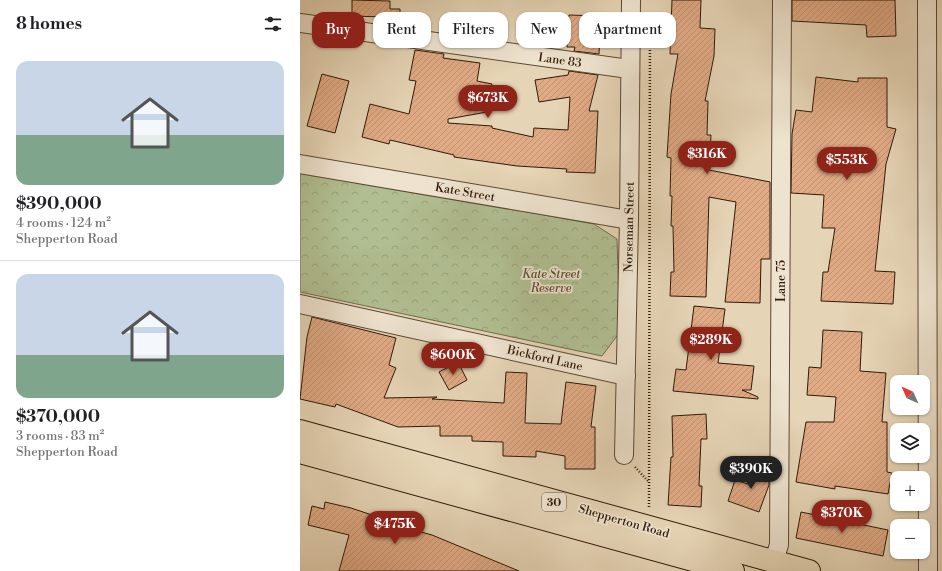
<!DOCTYPE html>
<html lang="en">
<head>
<meta charset="utf-8">
<style>
  body { margin:0; font-family:"Libre Bodoni",serif; background:#f6f6f6; color:#202124; height:100vh; display:flex; flex-direction:column; font-size:15px; white-space:nowrap }
  * { box-sizing:border-box; margin:0 }
  p { font-size:13px; color:#757577 }
  .icon { flex:none; width:22px; height:22px; fill:none; stroke:currentColor; stroke-width:2; stroke-linecap:round; stroke-linejoin:round }
  .map { position:relative; flex:1; overflow:hidden }
  .sheet { display:flex; flex-direction:column; background:#fff; width:300px }
  .sheet>* { flex:none }
  .hud { position:absolute; left:12px; top:12px; width:380px; height:36px; display:flex; gap:8px }
  .needle { width:26px; rotate:315deg }
  .fabs { position:absolute; left:590px; top:375px; display:grid; gap:8px }
  .fabs a { display:grid; place-items:center; width:40px; height:40px; border-radius:8px; background:#fff; box-shadow:0 1px 3px #0004; font-size:20px }
  .price { position:absolute; translate:-50% -34px; padding:0 9px; border-radius:14px; background:#8f2418; color:#fff; font-size:13px; line-height:26px; filter:drop-shadow(0 1px 2px #0008) }
  .price::after { content:''; position:absolute; left:50%; top:24px; width:12px; height:9px; margin-left:-6px; background:inherit; clip-path:polygon(0 0,100% 0,50% 100%) }
  .price.selected { background:#222; color:#fff }
  ul { padding:0; list-style:none }
  li { display:grid; align-content:center; gap:8px; height:212px; padding:0 16px }
  li+li { border-top:1px solid #e0e0e0 }
  li span { display:grid; place-items:center; height:124px; border-radius:12px; color:#555 }
  li>.icon { margin-inline-start:auto }
  span .icon { width:72px; height:72px; fill:#fffc; stroke-width:1 }
  li b { font-size:17px }
  h2 { display:flex; justify-content:space-between; align-items:center; height:48px; padding:0 16px; font-size:17px }
  .pill { padding:0 14px; border-radius:12px; background:#fff; box-shadow:0 1px 3px #0004; font-size:14px; line-height:36px }
  .pill.selected { background:#8f2418; color:#fff }
  main { display:flex; flex:1; min-height:0 }
  .map>svg:first-child { display:block }
  .park { fill:url(#park-crowns); stroke:#706c4c }
  .building { fill:url(#building-hatch); stroke:#301907 }
  .lines { fill:none; stroke-linecap:round; stroke-linejoin:round }
  .minor-casing { stroke:#5d4832; stroke-width:20 }
  .highway-casing { stroke:#301907; stroke-width:24 }
  .path { stroke:#301907; stroke-width:2.5; stroke-dasharray:1 2; stroke-linecap:butt }
  .minor { stroke:#eee3cf; stroke-width:18 }
  .highway { stroke:#e5d4b5; stroke-width:22 }
  .labels { text-anchor:middle; stroke-width:3.5; stroke-linejoin:round; paint-order:stroke }
  .shield { fill:#eee3cf; stroke:#695643; stroke-width:1 }
  .shield-label { font-size:11px; font-weight:bold; fill:#301907 }
  .street-label { font-size:12px; fill:#301907; stroke:#eee3cf }
  .park-label { font-size:12px; font-style:italic; fill:#564b30; stroke:#eee3cf }
</style>
</head>
<body>
<main>
<section class="sheet">
<h2>8 homes<svg class="icon" aria-label="filters" viewBox="0 0 24 24"><path d="M4 7h16M4 17h16"/><circle cx="9" cy="7" r="2"/><circle cx="15" cy="17" r="2"/></svg></h2>
<ul>
<li><span style="background:linear-gradient(#c9d6e8 60%,#7fa58c 0)"><svg class="icon" aria-label="home" viewBox="0 0 24 24"><path d="M3 11l9-7 9 7M6 9v11h12V9"/></svg></span><div><b>$390,000</b><p>4 rooms · 124 m²</p><p>Shepperton Road</p></div></li>
<li><span style="background:linear-gradient(#c9d6e8 65%,#7fa58c 0)"><svg class="icon" aria-label="home" viewBox="0 0 24 24"><path d="M3 11l9-7 9 7M6 9v11h12V9"/></svg></span><div><b>$370,000</b><p>3 rooms · 83 m²</p><p>Shepperton Road</p></div></li>
</ul>
</section>
<div class="map">
<svg width="642" height="571" viewBox="0 0 642 571">
  <defs>
    <pattern id="park-crowns" width="20" height="18" patternUnits="userSpaceOnUse"><rect width="20" height="18" fill="#b0be91"/><path d="M2 6a3 3 0 1 1 6 0M12 15a3 3 0 1 1 6 0" fill="none" stroke="#98a37c"/></pattern>
    <pattern id="building-hatch" width="6" height="6" patternUnits="userSpaceOnUse"><rect width="6" height="6" fill="#e0aa85"/><path d="M-1 1l2-2M0 6l6-6M5 7l2-2" fill="none" stroke="#c09271"/></pattern>
  </defs>
  <rect width="100%" height="100%" fill="#e5d4b5"/>
  <filter id="stains"><feTurbulence type="fractalNoise" baseFrequency=".005" numOctaves="4"/><feColorMatrix values="0 0 0 0 .2 0 0 0 0 .09 0 0 0 0 .02 0 0 0 .5 -.17"/></filter>
  <radialGradient id="worn" r=".72"><stop offset=".6" stop-color="#630" stop-opacity="0"/><stop offset="1" stop-color="#630" stop-opacity=".3"/></radialGradient>
  <!-- park -->
  <path class="park" d="M0,171L294,224L317,239L320,332L302,356L0,292Z"/>
  <!-- building -->
  <g class="building">
    <path d="M52,0L90,1V9H100V25L84,24V17L52,16Z"/>
    <path d="M372,0H401L400,28L415,29L414,56L405,101H408L407,135H411L409,170L470,182V259H461L460,303L425,302L436,202L409,197L406,297L370,296L371,272H374L373,226H371L372,196H370L371,158L367,157L371,94L378,54H370Z"/>
    <path d="M492,0H595L596,36L567,37L566,25L492,21Z"/>
    <path d="M269,15L301,16L299,54L274,51L275,47H267Z"/>
    <path d="M115,50L144,54L143,58L180,63L177,81L192,84L187,112L148,119V123L192,126V128L233,137L234,128L268,130L270,97L239,102L235,80L268,75L269,71L298,75L289,111H298L295,173L266,172L267,169L217,166L154,157V155L90,140L89,144L62,137L70,104L109,114L116,81L109,80Z"/>
    <path d="M22,74L49,81L35,133L7,126Z"/>
    <path d="M516,77L558,82V78H587V127L596,129L586,164L575,271L595,272L593,304L521,301L523,272H528L535,228H522L524,195L491,193L492,134L496,110L512,112Z"/>
    <path d="M394,306L425,309L418,363L454,366L451,390H442L458,397V399L373,391L376,369L386,370Z"/>
    <path d="M12,317L96,338L89,365L96,368L84,398L137,397L132,399L204,403L206,372L227,373L225,423L261,424L266,382L296,386L291,427H295V469H265V456L236,451V457L203,456V442L172,441V436H140V426L98,427L36,404L35,407L0,399L7,337Z"/>
    <path d="M523,330L562,332L560,371L586,373L582,422H587V472L592,473L588,494L535,486V489L496,482L506,422H534L536,397L507,395L509,367L521,368Z"/>
    <path d="M158,362L167,380L149,390L139,372Z"/>
    <path d="M406,414L407,439H401L399,486H402L401,507L368,505L371,457H373L372,416Z"/>
    <path d="M454,466L469,471V485L459,512L428,501L435,480L448,484Z"/>
    <path d="M25,502L51,508L93,522L92,524L132,535L219,571H39L49,535L8,525L12,506L24,509Z"/>
    <path d="M501,512L588,530L583,556L496,538Z"/>
  </g>
  <g class="lines">
    <defs>
      <g id="minor">
        <path d="M627,0L628,571"/>
        <path d="M0,23L329,69"/>
        <path d="M0,164L329,220"/>
        <path d="M0,304L326,376"/>
        <path d="M324,455L329,220L331,0"/>
        <path d="M474,560L479,545L482,0"/>
      </g>
      <g id="highway">
        <path d="M0,431L509,571"/>
        <path d="M0,452L433,571"/>
      </g>
    </defs>
    <!-- minor casing -->
    <use href="#minor" class="minor-casing"/>
    <!-- highway casing -->
    <use href="#highway" class="highway-casing"/>
    <!-- path -->
    <g class="path">
      <path d="M335,467L348,481"/>
      <path d="M349,507L350,26"/>
    </g>
    <!-- minor -->
    <use href="#minor" class="minor"/>
    <!-- highway -->
    <use href="#highway" class="highway"/>
  </g>
  <g class="labels">
    <!-- shield labels -->
    <rect class="shield" x="242" y="493" width="24" height="18" rx="3"/>
    <g class="shield-label">
      <text x="254" y="506">30</text>
    </g>
    <!-- street labels -->
    <g class="street-label">
      <text transform="translate(260 60) rotate(8)" y="4">Lane 83</text>
      <text transform="translate(165 192) rotate(10)" y="4">Kate Street</text>
      <text transform="translate(329 227) rotate(-89)" y="4">Norseman Street</text>
      <text transform="translate(481 281) rotate(-90)" y="4">Lane 75</text>
      <text transform="translate(245 358) rotate(13)" y="4">Bickford Lane</text>
      <text transform="translate(324 521) rotate(16)" y="4">Shepperton Road</text>
    </g>
    <!-- park labels -->
    <g class="park-label">
      <text x="251" y="278">Kate Street<tspan x="251" dy="14">Reserve</tspan></text>
    </g>
  </g>
  <rect width="100%" height="100%" filter="url(#stains)"/>
  <rect width="100%" height="100%" fill="url(#worn)"/>
</svg>
<div class="fabs">
<a><svg class="needle" viewBox="-14 -14 28 28"><path d="M0-13l5 13h-10z" fill="#e53935"/><path d="M0 13l5-13h-10z" fill="#757577"/></svg></a>
<a><svg class="icon" aria-label="layers" viewBox="0 0 24 24"><path d="M12 4l9 5-9 5-9-5zM3 14l9 5 9-5"/></svg></a>
<a>+</a>
<a>−</a>
</div>
<b class="price" style="left:188px;top:119px">$673K</b>
<b class="price" style="left:407px;top:175px">$316K</b>
<b class="price" style="left:547px;top:181px">$553K</b>
<b class="price" style="left:411px;top:361px">$289K</b>
<b class="price" style="left:153px;top:376px">$600K</b>
<b class="price selected" style="left:451px;top:490px">$390K</b>
<b class="price" style="left:542px;top:534px">$370K</b>
<b class="price" style="left:95px;top:545px">$475K</b>
<div class="hud">
<a class="pill selected">Buy</a>
<a class="pill">Rent</a>
<a class="pill">Filters</a>
<a class="pill">New</a>
<a class="pill">Apartment</a>
</div>
</div>
</main>
</body>
</html>
